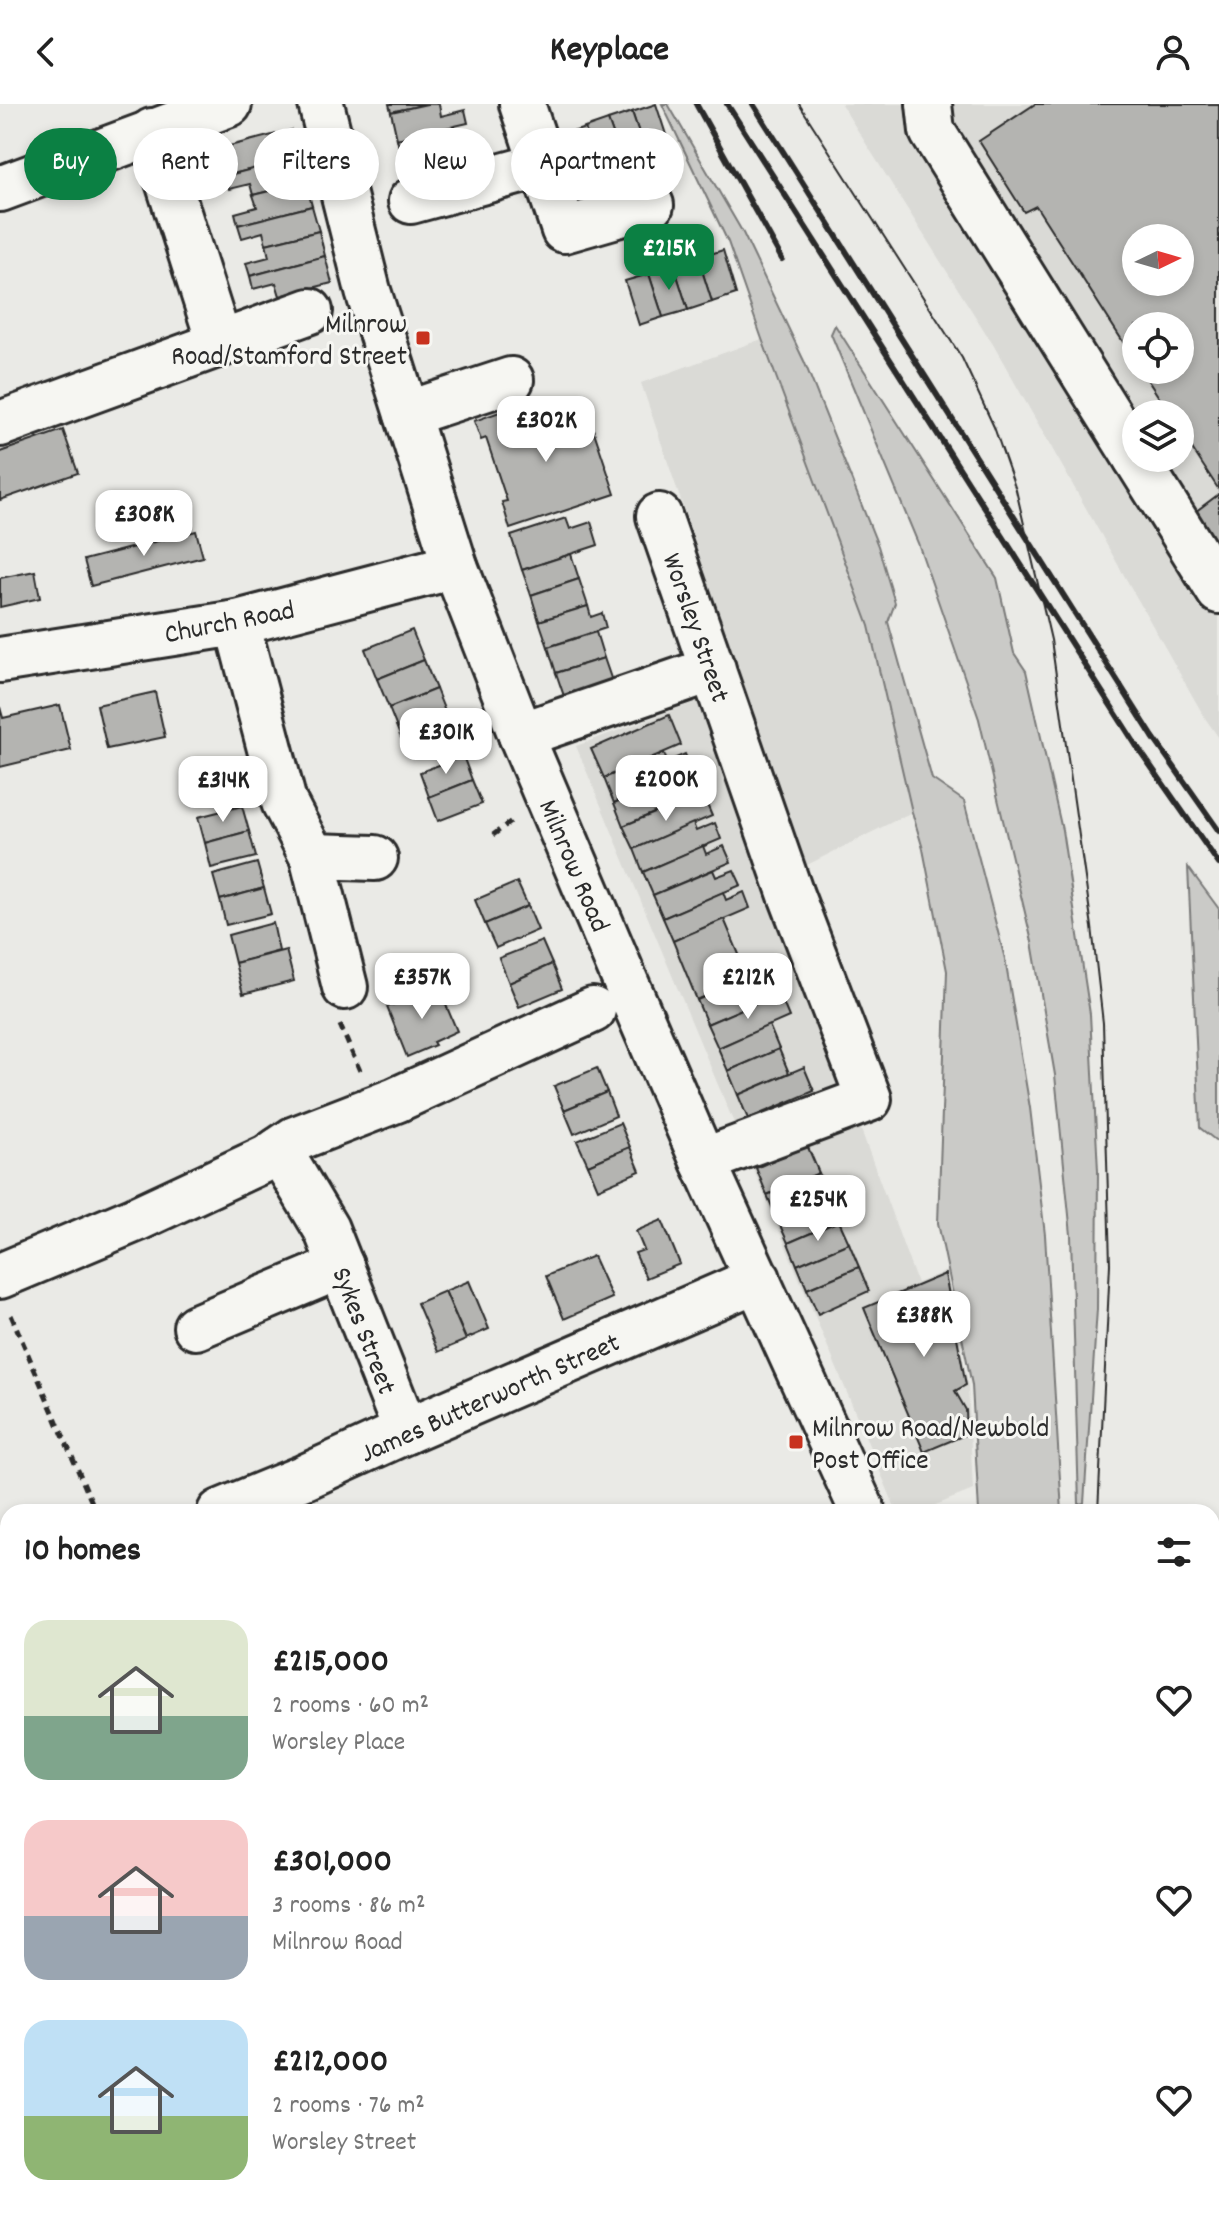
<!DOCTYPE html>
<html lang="en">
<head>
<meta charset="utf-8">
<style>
  body { margin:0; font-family:Dekko,sans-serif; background:#f2f2f2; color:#222; height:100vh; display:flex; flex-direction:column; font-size:30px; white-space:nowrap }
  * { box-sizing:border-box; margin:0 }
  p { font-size:26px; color:#767676 }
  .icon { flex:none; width:44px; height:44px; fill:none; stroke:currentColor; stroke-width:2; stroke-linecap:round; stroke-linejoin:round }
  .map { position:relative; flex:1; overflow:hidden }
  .drawer { position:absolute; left:0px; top:1400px; width:1220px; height:714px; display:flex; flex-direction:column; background:#fff; border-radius:24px 24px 0 0; box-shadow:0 4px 12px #0003 }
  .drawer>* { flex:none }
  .top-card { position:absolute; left:24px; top:24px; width:800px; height:72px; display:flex; gap:16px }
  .needle { width:52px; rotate:85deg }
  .fabs { position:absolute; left:1122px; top:120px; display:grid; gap:16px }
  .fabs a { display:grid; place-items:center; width:72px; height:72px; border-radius:50%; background:#fff; box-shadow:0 4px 12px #0003; font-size:40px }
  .price { position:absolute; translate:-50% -68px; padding:0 18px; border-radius:16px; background:#fff; color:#222; font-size:26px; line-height:52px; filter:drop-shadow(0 2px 4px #0008) }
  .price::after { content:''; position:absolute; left:50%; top:48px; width:24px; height:18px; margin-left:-12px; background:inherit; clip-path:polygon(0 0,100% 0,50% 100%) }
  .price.on { background:#0b8043; color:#fff }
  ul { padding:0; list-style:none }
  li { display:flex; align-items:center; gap:24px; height:200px; padding:0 24px }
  li span { display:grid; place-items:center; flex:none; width:224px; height:160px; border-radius:24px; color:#555 }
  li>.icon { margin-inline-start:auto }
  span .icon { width:96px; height:96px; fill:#fffc; stroke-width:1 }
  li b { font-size:34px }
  h2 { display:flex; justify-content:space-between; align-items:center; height:96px; padding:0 24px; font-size:34px }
  .chip { padding:0 28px; border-radius:36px; background:#fff; box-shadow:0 4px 12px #0003; font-size:28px; line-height:72px }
  .chip.on { background:#0b8043; color:#fff }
  header { display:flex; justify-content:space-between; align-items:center; height:104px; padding:0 24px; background:#fff; font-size:36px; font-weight:700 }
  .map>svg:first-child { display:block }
  .built { fill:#dadad6; fill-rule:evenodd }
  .green { fill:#cacac7; stroke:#7a7a79; stroke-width:2 }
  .building { fill:#b4b4b1; stroke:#2b2b2b; stroke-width:2; fill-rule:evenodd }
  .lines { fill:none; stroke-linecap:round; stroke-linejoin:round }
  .minor-casing { stroke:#2b2b2b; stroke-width:50 }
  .major-casing { stroke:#2b2b2b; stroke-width:50 }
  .path { stroke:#2b2b2b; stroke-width:5; stroke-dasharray:8 6; stroke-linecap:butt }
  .minor { stroke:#f6f6f2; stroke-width:44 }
  .major { stroke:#f6f6f2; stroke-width:44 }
  .tram { stroke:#2b2b2b; stroke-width:2 }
  .rail { stroke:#2b2b2b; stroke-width:6 }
  .poi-dot { fill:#c8321e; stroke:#f6f6f2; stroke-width:3 }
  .labels { text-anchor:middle; stroke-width:6; stroke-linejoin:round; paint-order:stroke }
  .poi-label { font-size:28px; fill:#2b2b2b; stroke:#f6f6f2; text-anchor:end }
  .street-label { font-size:28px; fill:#2b2b2b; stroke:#f6f6f2 }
</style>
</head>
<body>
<header><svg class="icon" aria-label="back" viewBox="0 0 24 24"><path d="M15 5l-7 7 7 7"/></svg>Keyplace<svg class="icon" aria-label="person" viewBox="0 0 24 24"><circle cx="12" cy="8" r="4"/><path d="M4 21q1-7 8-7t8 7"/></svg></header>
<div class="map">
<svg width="1219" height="2113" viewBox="0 0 1219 2113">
  <rect width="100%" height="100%" fill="#eaeae6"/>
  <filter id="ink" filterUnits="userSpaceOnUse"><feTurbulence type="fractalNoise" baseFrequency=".0125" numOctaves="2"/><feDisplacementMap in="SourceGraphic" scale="16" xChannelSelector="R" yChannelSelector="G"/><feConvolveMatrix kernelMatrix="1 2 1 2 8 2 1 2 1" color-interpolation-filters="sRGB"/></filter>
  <g filter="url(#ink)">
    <!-- built -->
    <g class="built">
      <path d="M841,0H1219V634L1205,614L994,242ZM1136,134H1180V178H1136ZM1136,222H1180V266H1136ZM1136,310H1180V354H1136Z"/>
      <path d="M762,235L869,522L912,708L805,762L641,279Z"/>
      <path d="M704,595L917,1179L946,1167L968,1281L973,1386L918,1408H897L576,642Z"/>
    </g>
    <!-- green -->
    <g class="green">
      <path d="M662,0H668L743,129L804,257L878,442L895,499L888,518L932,675L964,697L1005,855L1030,1004L1045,1131L1062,1408H979L972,1281L938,1119L947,867L923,745L912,708L869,522L762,235L728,138Z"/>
      <path d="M835,221L997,474L1014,549L1026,567L1062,726L1090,910L1098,1067L1097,1205L1084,1399L1079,1400L1071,1131L1055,971L1032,838L979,615L918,439L831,230Z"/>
      <path d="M1188,763L1219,805V1039L1200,1024Z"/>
      <path d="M884,2106H965L963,2113H883Z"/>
    </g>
    <!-- building -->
    <g class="building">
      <path d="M389,0H427L391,8Z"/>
      <path d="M427,0H439L441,12L465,6L468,19L397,35L391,8Z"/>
      <path d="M656,0L671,46L647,53L632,8Z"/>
      <path d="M1035,0H1219V386L1180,326V310H1170L1141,266H1180V222H1136V258L1036,102L1024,108L979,37ZM1136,134H1180V178H1136Z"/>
      <path d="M632,8L647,53L624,61L608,16Z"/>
      <path d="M608,16L624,61L599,69L585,24Z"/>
      <path d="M444,24L447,38L471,33L474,45L403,61L397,35Z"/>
      <path d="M585,24L599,69L576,77L560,32Z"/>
      <path d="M292,26L299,53L210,76L202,49Z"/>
      <path d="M299,53L306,78L253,91L250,80L229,85L225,72Z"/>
      <path d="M306,78L312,102L238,121L235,109L257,103L253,91Z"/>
      <path d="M312,102L319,127L266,140L263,128L242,134L238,121Z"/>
      <path d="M319,127L325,152L250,172L246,159L269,153L266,140Z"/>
      <path d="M723,146L736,190L712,198L698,154Z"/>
      <path d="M325,152L332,179L280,192L276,179L253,185L250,172Z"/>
      <path d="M698,154L712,198L688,206L674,162Z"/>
      <path d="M674,162L688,206L663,213L649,170Z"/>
      <path d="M649,170L663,213L639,221L625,177Z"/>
      <path d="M585,301L615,390L510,425L502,398L507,397L486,334L481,336L474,317L511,304L518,324Z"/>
      <path d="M63,326L78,369L0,396V348Z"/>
      <path d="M1219,390V441L1195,408Z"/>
      <path d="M566,414L570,425L591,418L598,441L522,466L511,432Z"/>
      <path d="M196,427L203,453L91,482L84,456Z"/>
      <path d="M571,450L579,475L531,491L522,466Z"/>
      <path d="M35,467L40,494L0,503V474Z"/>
      <path d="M579,475L588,502L539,517L531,491Z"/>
      <path d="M588,502L591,513L602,509L606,524L548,543L539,517Z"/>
      <path d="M412,526L424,556L377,575L365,545Z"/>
      <path d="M596,528L604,554L556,569L548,543Z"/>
      <path d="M604,554L613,580L565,595L556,569Z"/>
      <path d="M424,556L436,585L389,604L377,575Z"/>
      <path d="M436,585L448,615L401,634L389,604Z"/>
      <path d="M155,588L165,633L107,645L97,601Z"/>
      <path d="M60,601L71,646L0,663V603L3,614Z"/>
      <path d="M669,611L681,641L604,674L591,645Z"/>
      <path d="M664,649L667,658L685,650L691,665L614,699L604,674Z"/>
      <path d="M463,652L472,676L429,693L420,668Z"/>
      <path d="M673,673L677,681L695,673L702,689L623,722L614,699Z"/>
      <path d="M472,676L482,700L438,717L429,693Z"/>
      <path d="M705,696L712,712L634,745L623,722L684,697L687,704Z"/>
      <path d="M242,702L249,727L205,739L198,713Z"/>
      <path d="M693,719L696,727L715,719L721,735L643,768L634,745Z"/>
      <path d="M249,727L256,753L211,764L205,739Z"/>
      <path d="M703,742L706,750L724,742L731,758L653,791L643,768Z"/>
      <path d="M257,759L264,784L220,796L213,771Z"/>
      <path d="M713,766L716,773L734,766L741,781L663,814L653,791Z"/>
      <path d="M517,778L528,802L485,820L475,796Z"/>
      <path d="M264,784L271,810L226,821L220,796Z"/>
      <path d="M723,788L726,796L744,788L750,804L673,837L663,814Z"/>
      <path d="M528,802L538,826L496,844L485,820Z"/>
      <path d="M724,815L749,874L697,896L673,837Z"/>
      <path d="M273,819L279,847L235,859L228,831Z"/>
      <path d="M542,837L552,860L509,879L499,854Z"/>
      <path d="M286,846L294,877L243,890L235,859Z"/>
      <path d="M552,860L562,885L519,903L509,879Z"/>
      <path d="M749,874L759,898L707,920L697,896Z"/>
      <path d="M438,882L457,927L433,938L435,941L407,953L387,903Z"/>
      <path d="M779,889L789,913L718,944L707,920Z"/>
      <path d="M769,921L779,945L728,967L718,944Z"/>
      <path d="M779,945L789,969L738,991L728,967Z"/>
      <path d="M804,963L814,987L748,1015L738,991Z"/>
      <path d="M597,964L607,988L564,1006L554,982Z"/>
      <path d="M607,988L616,1012L574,1030L564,1006Z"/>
      <path d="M620,1019L630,1043L588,1061L577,1037Z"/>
      <path d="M807,1041L819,1069L767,1091L756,1064Z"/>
      <path d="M630,1043L640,1067L598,1085L588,1061Z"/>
      <path d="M819,1069L831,1097L779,1119L767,1091Z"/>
      <path d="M831,1097L839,1117L788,1139L779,1119Z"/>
      <path d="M662,1116L680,1160L646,1174L635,1149L644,1146L636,1127Z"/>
      <path d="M839,1117L849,1139L797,1161L788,1139Z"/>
      <path d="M849,1139L859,1163L807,1185L797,1161Z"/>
      <path d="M593,1152L612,1194L564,1215L546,1172Z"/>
      <path d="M859,1163L869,1187L818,1210L807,1185Z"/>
      <path d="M945,1170L966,1281L955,1287L966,1306L967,1330L924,1348L864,1204Z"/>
      <path d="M469,1177L489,1225L466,1235L445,1187Z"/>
      <path d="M445,1187L466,1236L438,1248L417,1199Z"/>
      <path d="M1212,1937L1219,1944V1984L1212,1992Z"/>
      <path d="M8,1984V2025L0,2027V1986Z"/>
      <path d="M344,2106H360L361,2113H323V2109Z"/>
      <rect x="527" y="2106" width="37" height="7"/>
      <rect x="564" y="2106" width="38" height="7"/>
      <path d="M627,2106H664V2113H626Z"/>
      <rect x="664" y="2106" width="38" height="7"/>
    </g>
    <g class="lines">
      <defs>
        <g id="minor">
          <path d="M522,0L564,126L651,101"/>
          <path d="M929,0L932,27L1136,354"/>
          <path d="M152,27L220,241"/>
          <path d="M0,85L229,0"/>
          <path d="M411,97L543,61"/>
          <path d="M407,310L511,276"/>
          <path d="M0,320L310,207"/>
          <path d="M1136,354L1219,487"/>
          <path d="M659,412L791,791L869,995L703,1057"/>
          <path d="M237,519L284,698L312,752"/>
          <path d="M0,556L237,519L455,462"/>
          <path d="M521,631L713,565"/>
          <path d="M345,883L312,752L375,754"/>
          <path d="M279,1046L326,1125L406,1327"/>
          <path d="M0,1172L136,1115L267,1054L295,1035L396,996L593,906"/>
          <path d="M196,1223L341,1162"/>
          <path d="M220,1408L305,1373L406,1327L758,1175"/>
          <path d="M0,1503L8,1499"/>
          <path d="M442,2106L443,2113"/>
          <path d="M0,2107L8,2105"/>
          <path d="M867,2113L868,2106"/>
        </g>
        <g id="major">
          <path d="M321,0L368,187L455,462L521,631L627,881L703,1057L863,1408"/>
          <path d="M1212,1866L1219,1873"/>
        </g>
      </defs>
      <!-- minor casing -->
      <use href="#minor" class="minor-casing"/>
      <!-- major casing -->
      <use href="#major" class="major-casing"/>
      <!-- path -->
      <g class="path">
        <path d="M493,731L514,715"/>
        <path d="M340,921L360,967"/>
        <path d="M11,1211L96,1408"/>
      </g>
      <!-- minor -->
      <use href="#minor" class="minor"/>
      <!-- major -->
      <use href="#major" class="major"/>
      <!-- tram -->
      <g class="tram">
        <path d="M799,0L962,254L994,323L1016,386L1051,536L1092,823L1103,919L1110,1160L1098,1408"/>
        <path d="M988,2113L990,2106"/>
        <path d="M1009,2113L1010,2106"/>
      </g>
      <!-- rail -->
      <g class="rail">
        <path d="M696,0L782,155"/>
        <path d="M727,0L1136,641L1219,760"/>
        <path d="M753,0L1153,633L1219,727"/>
      </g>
    </g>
  </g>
  <!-- markers -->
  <g class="poi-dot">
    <rect x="415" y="226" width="16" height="16" rx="4"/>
    <rect x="788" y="1330" width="16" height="16" rx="4"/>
  </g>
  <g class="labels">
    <!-- poi labels -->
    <g class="poi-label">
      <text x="407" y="228">Milnrow<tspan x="407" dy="32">Road/Stamford Street</tspan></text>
      <text x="812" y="1332" text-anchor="start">Milnrow Road/Newbold<tspan x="812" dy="32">Post Office</tspan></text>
    </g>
    <!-- street labels -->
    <g class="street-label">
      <text transform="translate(229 516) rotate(-11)" y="10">Church Road</text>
      <text transform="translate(698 523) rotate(71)" y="10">Worsley Street</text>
      <text transform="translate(576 761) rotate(67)" y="10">Milnrow Road</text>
      <text transform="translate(366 1226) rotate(69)" y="10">Sykes Street</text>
      <text transform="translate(489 1292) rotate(-24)" y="10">James Butterworth Street</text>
    </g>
  </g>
</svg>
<div class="fabs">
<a><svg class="needle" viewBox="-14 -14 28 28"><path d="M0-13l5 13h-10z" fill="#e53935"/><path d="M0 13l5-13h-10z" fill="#767676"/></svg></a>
<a><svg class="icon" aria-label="locate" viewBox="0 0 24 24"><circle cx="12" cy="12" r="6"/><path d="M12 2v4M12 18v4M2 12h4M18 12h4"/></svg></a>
<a><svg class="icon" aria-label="layers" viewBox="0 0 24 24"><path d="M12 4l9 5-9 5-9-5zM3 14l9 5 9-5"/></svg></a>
</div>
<b class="price on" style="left:669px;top:188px">£215K</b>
<b class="price" style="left:546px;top:360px">£302K</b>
<b class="price" style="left:144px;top:454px">£308K</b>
<b class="price" style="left:446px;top:672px">£301K</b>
<b class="price" style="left:666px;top:719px">£200K</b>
<b class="price" style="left:223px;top:720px">£314K</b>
<b class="price" style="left:422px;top:917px">£357K</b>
<b class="price" style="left:748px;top:917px">£212K</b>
<b class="price" style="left:818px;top:1139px">£254K</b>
<b class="price" style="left:924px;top:1255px">£388K</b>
<div class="top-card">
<a class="chip on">Buy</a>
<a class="chip">Rent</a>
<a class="chip">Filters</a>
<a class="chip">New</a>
<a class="chip">Apartment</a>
</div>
<section class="drawer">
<h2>10 homes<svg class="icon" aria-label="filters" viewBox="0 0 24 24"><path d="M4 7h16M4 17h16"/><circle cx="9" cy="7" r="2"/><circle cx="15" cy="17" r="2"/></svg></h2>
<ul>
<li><span style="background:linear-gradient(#dfe7d0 60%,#7fa58c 0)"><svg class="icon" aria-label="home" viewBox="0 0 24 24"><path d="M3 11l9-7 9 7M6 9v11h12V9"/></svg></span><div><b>£215,000</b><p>2 rooms · 60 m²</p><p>Worsley Place</p></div><svg class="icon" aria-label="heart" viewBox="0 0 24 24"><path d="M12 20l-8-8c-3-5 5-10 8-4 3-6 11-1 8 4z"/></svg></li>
<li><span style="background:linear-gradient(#f6c9c9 60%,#9aa5b1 0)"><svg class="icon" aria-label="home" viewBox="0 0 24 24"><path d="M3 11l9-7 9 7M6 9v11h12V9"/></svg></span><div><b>£301,000</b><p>3 rooms · 86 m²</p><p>Milnrow Road</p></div><svg class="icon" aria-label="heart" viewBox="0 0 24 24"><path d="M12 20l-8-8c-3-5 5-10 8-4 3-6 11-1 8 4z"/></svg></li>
<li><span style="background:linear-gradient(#bfe0f5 60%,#8fb573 0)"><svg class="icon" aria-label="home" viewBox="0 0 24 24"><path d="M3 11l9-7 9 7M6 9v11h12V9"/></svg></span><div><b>£212,000</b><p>2 rooms · 76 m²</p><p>Worsley Street</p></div><svg class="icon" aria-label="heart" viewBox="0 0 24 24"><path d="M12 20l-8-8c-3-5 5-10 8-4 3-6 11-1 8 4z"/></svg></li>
</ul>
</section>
</div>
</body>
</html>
